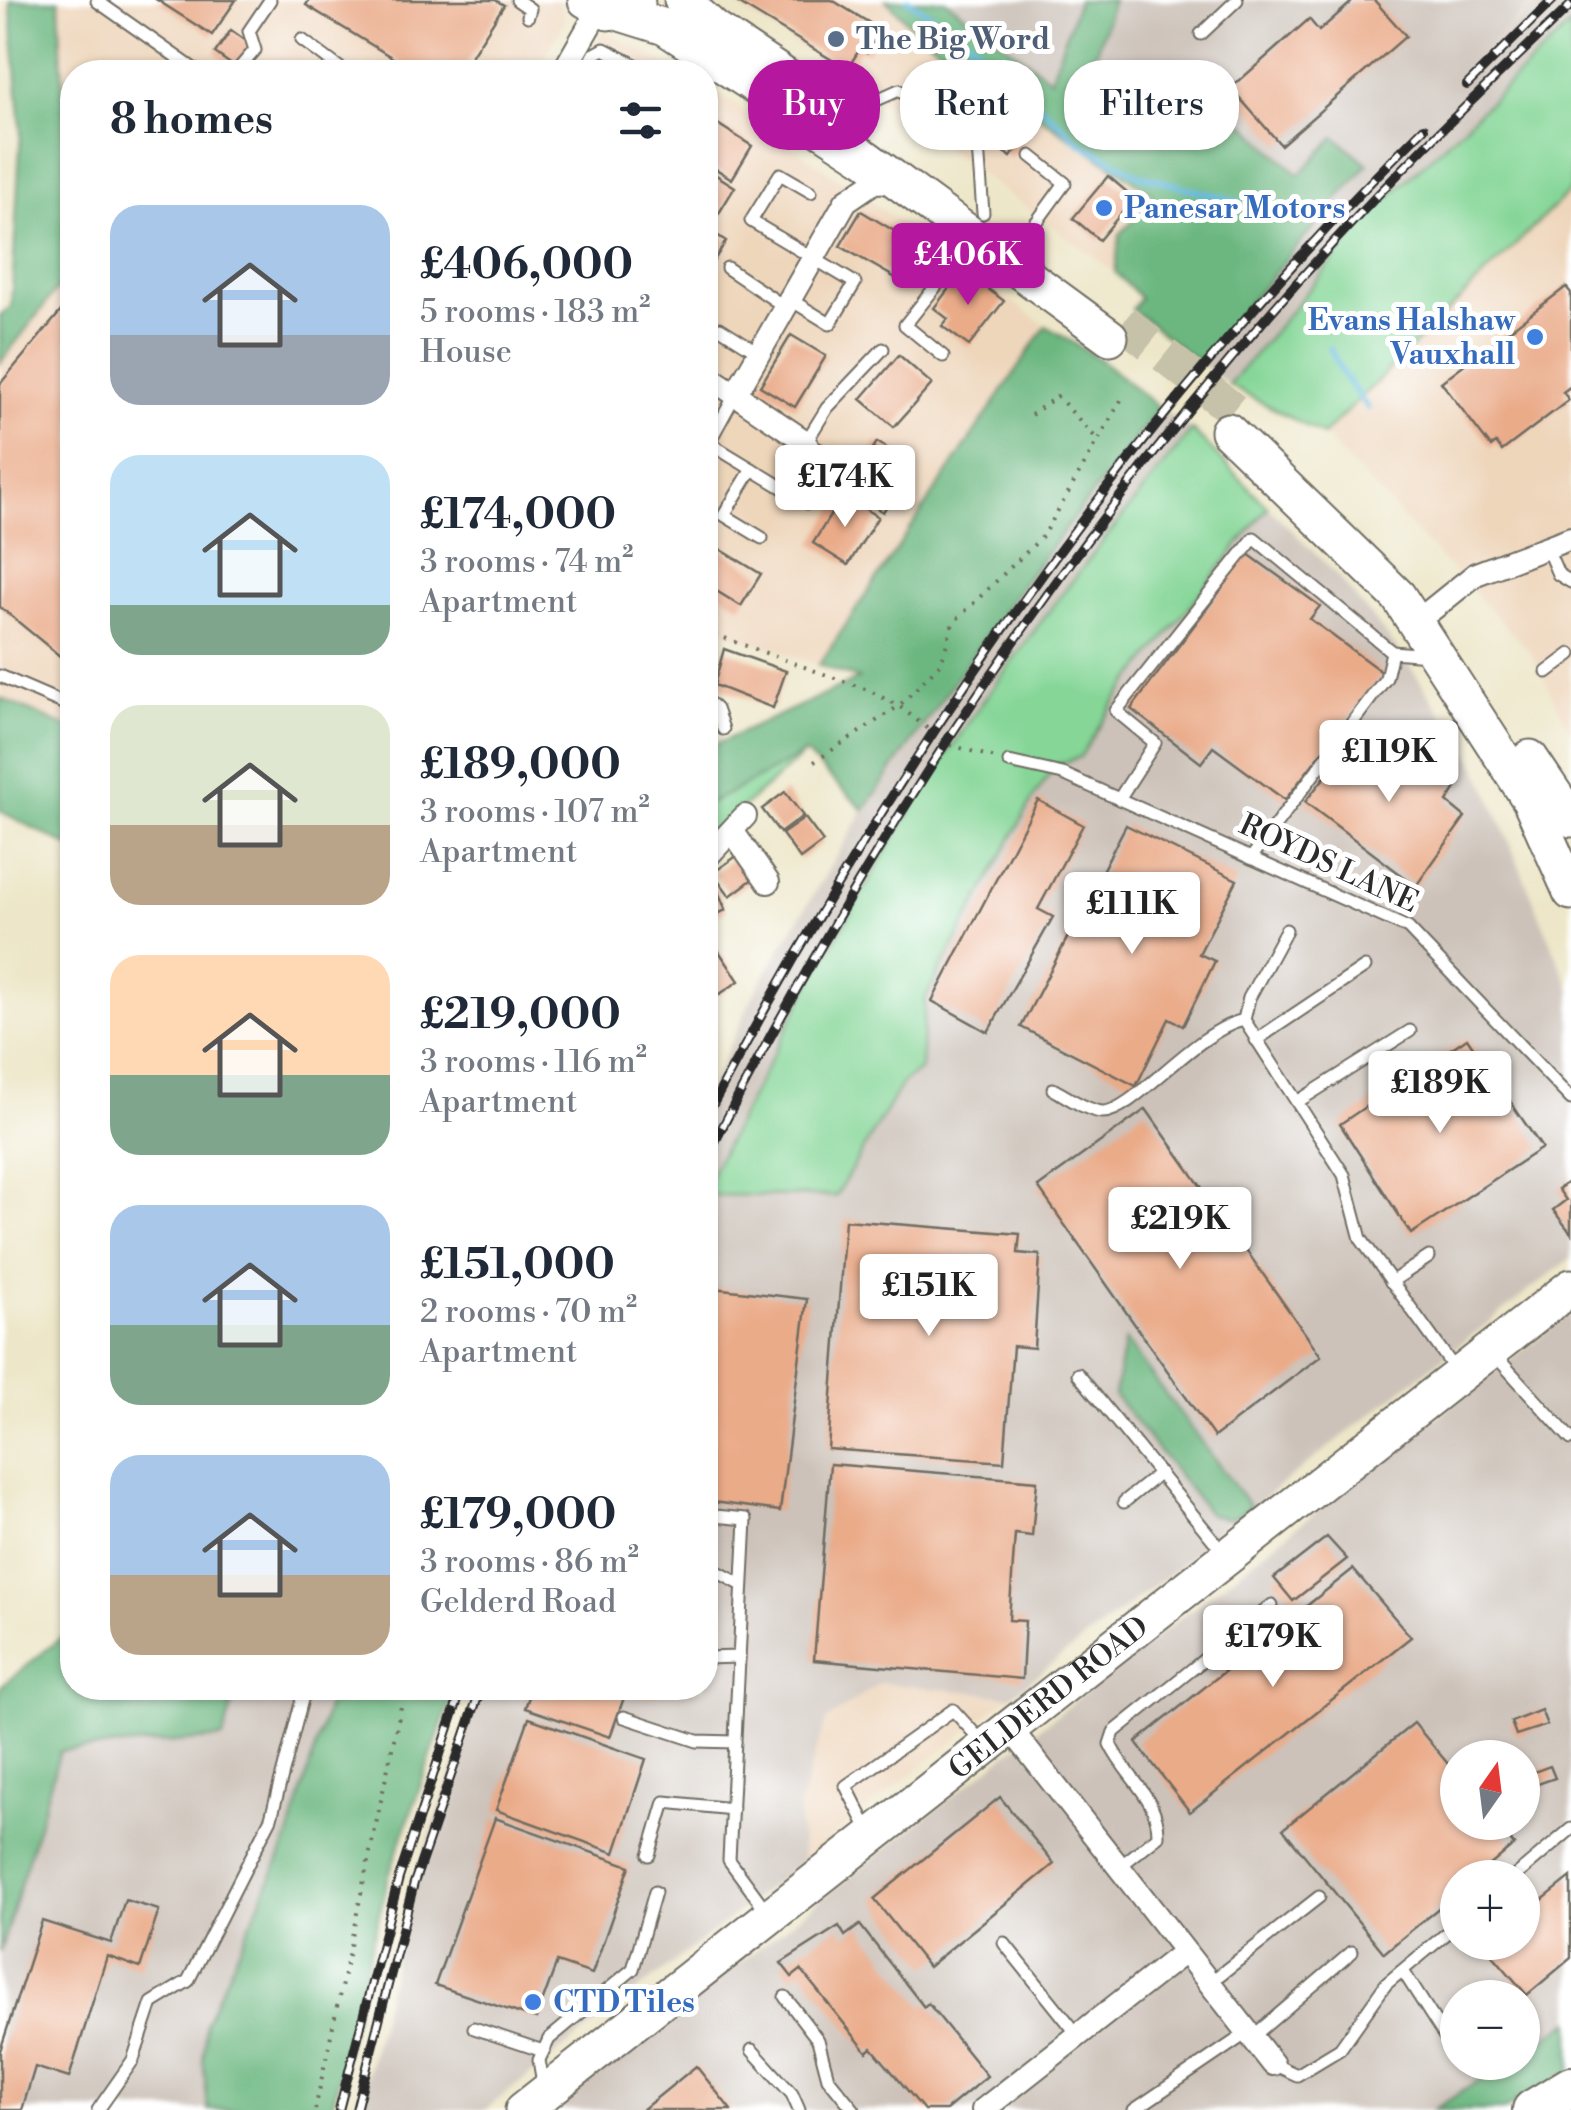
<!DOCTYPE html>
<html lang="en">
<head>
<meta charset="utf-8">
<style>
  body { margin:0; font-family:"Libre Bodoni",serif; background:#f2f2f3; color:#1f2937; height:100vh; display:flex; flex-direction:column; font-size:38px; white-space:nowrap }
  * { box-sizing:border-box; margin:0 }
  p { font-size:32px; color:#747a83 }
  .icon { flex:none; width:55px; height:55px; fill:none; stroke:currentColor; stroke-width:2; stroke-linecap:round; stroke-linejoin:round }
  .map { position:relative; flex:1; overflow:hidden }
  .sheet { position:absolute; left:60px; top:60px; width:658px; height:1640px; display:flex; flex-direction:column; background:#fff; border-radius:40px; box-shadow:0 2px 8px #0004 }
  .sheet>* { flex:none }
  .hud { position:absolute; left:748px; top:60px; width:672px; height:90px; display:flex; gap:20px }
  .needle { width:65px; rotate:14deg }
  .fabs { position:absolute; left:1440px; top:1740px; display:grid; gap:20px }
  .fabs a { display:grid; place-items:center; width:100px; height:100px; border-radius:50%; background:#fff; box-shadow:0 2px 8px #0004; font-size:50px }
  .price { position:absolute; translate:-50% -85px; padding:0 22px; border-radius:10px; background:#fff; color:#222; font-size:32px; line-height:65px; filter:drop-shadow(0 2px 5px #0008) }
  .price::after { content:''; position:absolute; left:50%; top:60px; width:30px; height:22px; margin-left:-15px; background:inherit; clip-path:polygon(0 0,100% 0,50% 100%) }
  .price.active { background:#b5179e; color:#fff }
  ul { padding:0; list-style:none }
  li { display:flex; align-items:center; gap:30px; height:250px; padding:0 50px }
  li span { display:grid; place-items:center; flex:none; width:280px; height:200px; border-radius:30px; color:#555 }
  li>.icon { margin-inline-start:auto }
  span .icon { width:120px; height:120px; fill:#fffc; stroke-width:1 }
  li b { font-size:42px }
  h2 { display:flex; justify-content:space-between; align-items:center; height:120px; padding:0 50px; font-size:42px }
  .tag { padding:0 35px; border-radius:40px; background:#fff; box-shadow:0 2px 8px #0004; font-size:35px; line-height:90px }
  .tag.active { background:#b5179e; color:#fff }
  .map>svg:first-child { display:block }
  .built { fill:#eed6bb }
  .industrial { fill:#ccc2b9; fill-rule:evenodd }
  .green { fill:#85d697; stroke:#588061; stroke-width:2.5 }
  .forest { fill:#6cb780; stroke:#4c7156; stroke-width:2.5 }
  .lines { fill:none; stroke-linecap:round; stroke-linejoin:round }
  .stream { stroke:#5fb6dc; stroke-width:6 }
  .building { fill:#eaab89 }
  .trunk-tunnel { stroke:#c6c1a9; stroke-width:35; stroke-dasharray:35 18; stroke-linecap:butt }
  .service-casing { stroke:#6f6c62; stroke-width:15 }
  .minor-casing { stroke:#6f6c62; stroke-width:26 }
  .primary-casing { stroke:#6f6c62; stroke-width:39 }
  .trunk-casing { stroke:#6f6c62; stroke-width:39 }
  .motorway-casing { stroke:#6f6c62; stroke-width:44 }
  .path { stroke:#6f6c62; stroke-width:4; stroke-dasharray:2.5 8; stroke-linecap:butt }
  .service { stroke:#fff; stroke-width:11 }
  .minor { stroke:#fff; stroke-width:22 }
  .primary { stroke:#fff; stroke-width:35 }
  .trunk { stroke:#fff; stroke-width:35 }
  .motorway { stroke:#fff; stroke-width:40 }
  .rail-casing { stroke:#2b2b2b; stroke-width:10 }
  .rail { stroke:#fff; stroke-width:6; stroke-dasharray:19; stroke-linecap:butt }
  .service-dot { fill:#5c6f8a; stroke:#fff; stroke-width:4 }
  .shop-dot { fill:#3f7fe0; stroke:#fff; stroke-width:4 }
  .labels { text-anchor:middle; stroke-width:10; stroke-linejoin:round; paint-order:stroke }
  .service-label { font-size:30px; font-weight:bold; fill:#4e5e75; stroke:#fff; text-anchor:start }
  .shop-label { font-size:30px; font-weight:bold; fill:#366cbe; stroke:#fff; text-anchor:start }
  .street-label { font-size:30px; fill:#2b2b2b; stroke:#fff }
</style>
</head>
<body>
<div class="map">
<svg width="1571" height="2110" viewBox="0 0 1571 2110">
  <rect width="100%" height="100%" fill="#fff"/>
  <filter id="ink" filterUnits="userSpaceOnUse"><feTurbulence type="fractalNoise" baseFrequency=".01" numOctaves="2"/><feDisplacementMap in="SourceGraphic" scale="20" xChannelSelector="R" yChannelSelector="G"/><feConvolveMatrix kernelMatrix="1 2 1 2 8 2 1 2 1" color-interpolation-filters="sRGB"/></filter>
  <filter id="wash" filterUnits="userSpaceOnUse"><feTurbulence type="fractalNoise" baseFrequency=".0048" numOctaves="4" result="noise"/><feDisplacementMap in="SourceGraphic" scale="40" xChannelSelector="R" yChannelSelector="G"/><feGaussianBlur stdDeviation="2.25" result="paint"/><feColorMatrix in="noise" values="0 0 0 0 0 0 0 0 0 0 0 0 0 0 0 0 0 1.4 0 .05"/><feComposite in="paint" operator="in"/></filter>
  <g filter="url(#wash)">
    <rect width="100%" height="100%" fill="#ede6c8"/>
    <!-- built -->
    <g class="built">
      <path d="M59,0H559L565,20L538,72H72V729L0,698V363L71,271Z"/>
      <path d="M727,0H886L921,35L1150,192L1154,200L1120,234L1115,272L858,85Z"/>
      <path d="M603,30L683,72H578Z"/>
      <path d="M705,84L1046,326L819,665L705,625Z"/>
      <path d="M1571,190V732L1531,653L1323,435Z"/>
      <path d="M880,1683L1010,1696L803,1861L798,1808L826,1721Z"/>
    </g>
    <!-- industrial -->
    <g class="industrial">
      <path d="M945,0H1078L1052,79Z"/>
      <path d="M1113,0H1537L1466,70L1540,0H1571V25L1375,210L1229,385L1198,362L1367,164L1299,175L1245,124L1084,87Z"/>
      <path d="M1159,408L1192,430L1077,572L949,752L794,1014L705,1185V1098L756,990L864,810L1018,590Z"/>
      <path d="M1268,507L1336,574L1404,657L1478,767L1571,990V1258L1251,1508L1125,1342L1209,1513L1229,1519L1179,1567L1010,1696L880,1683L826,1721L798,1808L803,1861L485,2110H358L414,1883L481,1688H705V1195H836L902,1083L921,1069L925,999L1034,797L1056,765L1080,756L1117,699Z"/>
      <path d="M1571,1312V2021L1523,2053L1522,1998H1458V2062L1507,2063L1433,2110H552ZM1458,1758H1522V1822H1458ZM1458,1878H1522V1942H1458Z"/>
      <path d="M237,1688H333L288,1840L206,2022L203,2059L208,2110H0V1954L60,1750L222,1738Z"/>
    </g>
    <!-- green -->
    <g class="green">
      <path d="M1571,25V190L1323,435L1229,385L1375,210Z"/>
      <path d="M1192,430L1268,507L1117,699L1080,757L1056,765L1034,797L925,999L921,1069L902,1083L836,1196L705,1195V1185C780,1040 860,885 950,750C1024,639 1108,534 1192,430Z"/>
      <path d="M805,753L705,840V806Z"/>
    </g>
    <!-- forest -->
    <g class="forest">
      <path d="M10,0H59L71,271L0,363V315L11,307L21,129Z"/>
      <path d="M886,0H945L1051,79L1078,0H1113L1085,87L1245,124L1299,175L1335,137L1368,164L1198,362L1132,309L1140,298L1115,272L1120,234L1154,200L1150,192L921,35Z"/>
      <path d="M1046,326L1098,358L1159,408L1018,590L864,810L805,753L705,806V749L859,679L819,665Z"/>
      <path d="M0,698L72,729V848L0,811Z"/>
      <path d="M1125,1340L1251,1508L1229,1519L1209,1514L1114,1395Z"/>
      <path d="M72,1629V1688H237L223,1738L60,1751L0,1953V1687Z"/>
      <path d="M333,1688H455L389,1875L331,2110H208L203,2059L206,2022L288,1840Z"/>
      <path d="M1571,2021V2072L1504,2110H1433L1507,2063L1522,2062L1523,2053Z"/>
    </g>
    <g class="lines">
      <!-- stream -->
      <g class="stream">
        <path d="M908,0L970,41L1080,143L1139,175L1238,202"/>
        <path d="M1330,348L1343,375L1368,408"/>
      </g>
    </g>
    <g id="blocks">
      <!-- building -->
      <g class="building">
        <path d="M157,0H236L212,35Z"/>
        <path d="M309,0H495L504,5L461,72H416L306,5Z"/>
        <path d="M741,0H832L881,30L867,53L860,49L847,69L738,3Z"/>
        <path d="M1354,0H1374L1406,36L1281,145L1231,88L1309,19L1319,31Z"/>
        <path d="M231,30L252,45L236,68L215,53Z"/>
        <path d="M941,71L1011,120L1014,115L1032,128L1011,157L969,129L960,142L913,110Z"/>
        <path d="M705,116L752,146L732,179L705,162Z"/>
        <path d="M705,168L735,187L713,223L705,218Z"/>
        <path d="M1108,176L1134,198L1099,240L1073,218Z"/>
        <path d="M861,211L921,247L901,281L840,246Z"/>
        <path d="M705,227L726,241L705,275Z"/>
        <path d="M963,270L1004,301L969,346L942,326L948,319L934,308Z"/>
        <path d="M1566,287L1571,293V386L1563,392L1569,400L1502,451L1496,443L1491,447L1441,382Z"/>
        <path d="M72,298V666L0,607V384Z"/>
        <path d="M791,335L826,356L795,407L760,386Z"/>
        <path d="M899,355L932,384L894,427L861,399Z"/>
        <path d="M877,442L912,464L883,512L847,490Z"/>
        <path d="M843,495L878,517L848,565L813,543Z"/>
        <path d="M705,540L761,574L741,606L705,584Z"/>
        <path d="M1248,554L1320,606L1310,619L1383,673L1285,800L1213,747L1201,763L1131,709Z"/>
        <path d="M724,649L786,671L773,708L714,685Z"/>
        <path d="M1385,734L1456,788L1447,802L1465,817L1416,886L1305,802L1358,735L1375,747Z"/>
        <path d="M785,792L803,816L780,833L762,809Z"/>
        <path d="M1038,800L1083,825L1038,909L1053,917L988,1032L932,1001Z"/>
        <path d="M805,818L823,842L800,859L782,834Z"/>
        <path d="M1126,825L1237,880L1199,954L1215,961L1183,1026L1169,1019L1136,1086L1021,1027Z"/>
        <path d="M738,855L754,878L730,896L713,873Z"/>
        <path d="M715,885L726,910L705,920V890Z"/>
        <path d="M716,947L739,981L717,996L705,977V955Z"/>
        <path d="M1467,1038L1542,1148L1411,1234L1340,1124Z"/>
        <path d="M1146,1109L1321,1356L1214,1437L1038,1187Z"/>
        <path d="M1571,1180V1233L1553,1210L1566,1200L1558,1189Z"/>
        <path d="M845,1220L1020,1234L1018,1253L1040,1255L1034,1348L1013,1346L1004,1462L828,1449Z"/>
        <path d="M705,1287L807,1299L780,1511L705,1501Z"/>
        <path d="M830,1464L1037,1481L1032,1536L1015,1534L1009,1620L1025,1621L1022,1679L814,1660Z"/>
        <path d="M1327,1537L1347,1559L1293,1601L1274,1578Z"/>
        <path d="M1353,1569L1411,1637L1190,1812L1136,1742Z"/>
        <path d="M532,1688H656L653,1698L627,1689L610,1737L525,1708Z"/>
        <path d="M1541,1710L1547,1725L1516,1735L1511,1722Z"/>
        <path d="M529,1718L646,1759L615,1853L496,1810Z"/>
        <path d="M1414,1723L1458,1776V1822H1496L1514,1845L1475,1878H1458V1892L1384,1953L1283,1829Z"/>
        <path d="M1550,1766L1555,1778L1535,1785L1531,1773Z"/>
        <path d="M1000,1797L1054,1864L928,1967L874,1899Z"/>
        <path d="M495,1818L630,1866L592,1974L557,1962L536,2019L435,1985Z"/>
        <path d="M1571,1877V1958L1527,1995L1485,1946L1522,1942V1916Z"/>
        <path d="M125,1900L159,1910L140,1968L107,1956L69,2078L35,2067L22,2110H0V2051L42,1921L111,1943Z"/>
        <path d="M860,1925L924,2007L928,2003L987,2076L946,2110H924L872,2048L867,2052L801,1970L792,1977L781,1963L839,1926L845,1936Z"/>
        <path d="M696,2066L731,2110H642Z"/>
      </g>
    </g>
  </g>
  <g filter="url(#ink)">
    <use href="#blocks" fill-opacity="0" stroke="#6f6c62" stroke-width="2.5"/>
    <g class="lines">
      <!-- trunk-tunnel -->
      <path class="trunk-tunnel" d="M1123,322L1243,418"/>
      <defs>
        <g id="service">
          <path d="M517,0L530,9L528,16"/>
          <path d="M97,1L198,72"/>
          <path d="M1201,34L1237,0"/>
          <path d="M302,40L345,72"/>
          <path d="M274,70L277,72"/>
          <path d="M236,72L255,50L249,31L270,0"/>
          <path d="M584,72L593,55L604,49L649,72"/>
          <path d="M843,115L899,90L914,101"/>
          <path d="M970,140L978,146L983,213"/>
          <path d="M1022,242L1065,183L1031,156"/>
          <path d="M727,268L785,307"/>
          <path d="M791,300L830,324L855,283L751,221L780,174L811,192"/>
          <path d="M720,328L758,352"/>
          <path d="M943,356L905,325L971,242"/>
          <path d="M709,443L808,503L835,459L806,442L827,408L883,349"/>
          <path d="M707,446L735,395"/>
          <path d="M752,469L724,515L762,538"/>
          <path d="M1546,546L1558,574L1571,582"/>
          <path d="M1392,652L1428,655"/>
          <path d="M1547,672L1571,654"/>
          <path d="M0,676L72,707"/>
          <path d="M705,699L716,709L723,729"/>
          <path d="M1009,762L1063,774L1408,928L1571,1099"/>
          <path d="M1119,799L1155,743L1116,711L1254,538L1392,652L1386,678L1251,858"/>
          <path d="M1286,930L1249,998L1244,1020L1344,1175L1361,1239L1457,1372"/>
          <path d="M1256,1040L1365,967"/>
          <path d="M1053,1089C1066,1096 1087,1111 1102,1112C1132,1114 1194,1031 1244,1020"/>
          <path d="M1297,1102L1410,1031"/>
          <path d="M1391,1282L1429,1257"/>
          <path d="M1493,1353L1571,1439"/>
          <path d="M1078,1374L1224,1553"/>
          <path d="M1124,1502L1160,1473"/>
          <path d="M705,1515L746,1519L729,1860L768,1913"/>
          <path d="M705,1565L742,1585"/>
          <path d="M705,1658L739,1657"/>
          <path d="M624,1717L697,1741L735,1742"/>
          <path d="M870,1833L846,1786L953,1710L985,1745"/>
          <path d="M649,1855L665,1802L732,1809"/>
          <path d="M1118,1868L1158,1836C1159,1797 1125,1777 1110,1744L1114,1732L1272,1605"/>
          <path d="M1513,1878L1571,1829"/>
          <path d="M1004,1943L1078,2035"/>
          <path d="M1403,1971L1456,2054"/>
          <path d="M1208,1984L1319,1897"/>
          <path d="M785,1997L818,2040L828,2078L854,2110"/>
          <path d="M474,2028L543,2051"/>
          <path d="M1251,2038L1352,1952"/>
          <path d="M752,2050L792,2094L799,2110"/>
          <path d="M1273,2064L1297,2075L1340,2049L1386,1984L1458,1924"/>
          <path d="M544,2089L539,2060L549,2039L633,1969L655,1892"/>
          <path d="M98,2110L133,2060L152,2003L188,1981L271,1818L305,1688"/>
          <path d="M1134,2110L1247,2033"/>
        </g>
        <g id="minor">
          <path d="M563,72L599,9"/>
          <path d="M705,374L806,442"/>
          <path d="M735,395L846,201L874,182L897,181"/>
          <path d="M1430,611L1476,574L1571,538"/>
          <path d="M733,832L768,882"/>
          <path d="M705,859L745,816"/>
          <path d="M1010,1728L1273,2064"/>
          <path d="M983,2110L1183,1953"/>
        </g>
        <g id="primary">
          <path id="s1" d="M523,2110L1571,1287"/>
        </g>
        <g id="trunk">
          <path d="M586,0L608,12L637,4"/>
          <path d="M682,0L714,29L786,77"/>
          <path d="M617,12L665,27L866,158L1110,337"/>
          <path d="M1228,431L1398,596L1530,800L1571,892"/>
          <path d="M1530,758L1571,819"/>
        </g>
        <path id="motorway" d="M1533,2110L1571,2087"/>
      </defs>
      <!-- service casing -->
      <use href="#service" class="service-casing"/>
      <!-- minor casing -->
      <use href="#minor" class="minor-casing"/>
      <!-- primary casing -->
      <use href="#primary" class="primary-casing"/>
      <!-- trunk casing -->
      <use href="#trunk" class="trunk-casing"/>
      <!-- motorway casing -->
      <use href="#motorway" class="motorway-casing"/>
      <!-- path -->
      <g class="path">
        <path d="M1031,415L1057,396L1096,438"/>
        <path d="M705,631L868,690L899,706L947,744L995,758"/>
        <path d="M814,762L899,706L941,663L953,623L1044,535L1124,395"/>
        <path d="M315,2110L405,1688"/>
      </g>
      <!-- service -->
      <use href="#service" class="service"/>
      <!-- minor -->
      <use href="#minor" class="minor"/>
      <!-- primary -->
      <use href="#primary" class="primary"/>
      <!-- trunk -->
      <use href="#trunk" class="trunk"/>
      <!-- motorway -->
      <use href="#motorway" class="motorway"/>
      <defs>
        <g id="rail">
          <path d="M1467,85L1553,0"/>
          <path d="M705,1119C897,757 1131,417 1424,128"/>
          <path d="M705,1161C878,819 1093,499 1356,218C1425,144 1498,75 1571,5"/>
          <path d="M339,2110L399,1878L462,1688"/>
          <path d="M356,2110L414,1883L481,1688"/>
        </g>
      </defs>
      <!-- rail casing -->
      <use href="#rail" class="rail-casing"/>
      <!-- rail -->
      <use href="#rail" class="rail"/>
    </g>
  </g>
  <!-- markers -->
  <circle class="service-dot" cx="836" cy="39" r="10"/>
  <g class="shop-dot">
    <circle cx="1104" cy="208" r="10"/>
    <circle cx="1535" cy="337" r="10"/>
    <circle cx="533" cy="2002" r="10"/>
  </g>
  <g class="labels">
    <!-- service labels -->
    <g class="service-label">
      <text x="856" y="49">The Big Word</text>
    </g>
    <!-- shop labels -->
    <g class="shop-label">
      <text x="1124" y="218">Panesar Motors</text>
      <text x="1515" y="330" text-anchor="end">Evans Halshaw<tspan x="1515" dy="34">Vauxhall</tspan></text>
      <text x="553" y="2012">CTD Tiles</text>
    </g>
    <!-- street labels -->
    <g class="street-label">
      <text transform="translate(1329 863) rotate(25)" y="10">ROYDS LANE</text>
      <text dy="10" stroke="none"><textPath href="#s1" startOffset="668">GELDERD ROAD</textPath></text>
    </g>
  </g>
</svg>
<div class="fabs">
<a><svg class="needle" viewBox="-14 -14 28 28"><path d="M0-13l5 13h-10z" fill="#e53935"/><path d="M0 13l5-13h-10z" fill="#747a83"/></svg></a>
<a>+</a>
<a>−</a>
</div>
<b class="price active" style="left:968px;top:308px">£406K</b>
<b class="price" style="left:845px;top:530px">£174K</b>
<b class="price" style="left:1389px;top:805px">£119K</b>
<b class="price" style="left:1132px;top:957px">£111K</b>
<b class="price" style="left:1440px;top:1136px">£189K</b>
<b class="price" style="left:1180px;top:1272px">£219K</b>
<b class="price" style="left:929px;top:1339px">£151K</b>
<b class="price" style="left:1273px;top:1690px">£179K</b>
<div class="hud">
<a class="tag active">Buy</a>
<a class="tag">Rent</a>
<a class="tag">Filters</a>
</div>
<section class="sheet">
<h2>8 homes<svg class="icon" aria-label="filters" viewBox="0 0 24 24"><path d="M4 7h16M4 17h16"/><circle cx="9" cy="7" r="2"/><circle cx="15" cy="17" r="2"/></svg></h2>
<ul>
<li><span style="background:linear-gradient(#a9c7e8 65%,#9aa5b1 0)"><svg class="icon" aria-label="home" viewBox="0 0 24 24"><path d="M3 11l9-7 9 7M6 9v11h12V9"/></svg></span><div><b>£406,000</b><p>5 rooms · 183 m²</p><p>House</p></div></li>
<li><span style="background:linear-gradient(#bfe0f5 75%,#7fa58c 0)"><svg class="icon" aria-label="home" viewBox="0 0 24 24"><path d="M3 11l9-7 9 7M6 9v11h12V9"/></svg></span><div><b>£174,000</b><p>3 rooms · 74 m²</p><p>Apartment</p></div></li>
<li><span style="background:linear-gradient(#dfe7d0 60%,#b9a48a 0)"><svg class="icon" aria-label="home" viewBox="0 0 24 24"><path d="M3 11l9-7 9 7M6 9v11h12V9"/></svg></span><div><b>£189,000</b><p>3 rooms · 107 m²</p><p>Apartment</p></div></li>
<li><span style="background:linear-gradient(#ffd9b3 60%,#7fa58c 0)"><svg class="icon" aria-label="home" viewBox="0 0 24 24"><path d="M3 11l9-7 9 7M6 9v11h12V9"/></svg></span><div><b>£219,000</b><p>3 rooms · 116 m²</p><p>Apartment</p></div></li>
<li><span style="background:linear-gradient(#a9c7e8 60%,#7fa58c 0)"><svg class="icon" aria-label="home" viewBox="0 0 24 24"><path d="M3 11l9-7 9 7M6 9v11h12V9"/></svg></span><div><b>£151,000</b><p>2 rooms · 70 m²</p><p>Apartment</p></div></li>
<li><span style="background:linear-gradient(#a9c7e8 60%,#b9a48a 0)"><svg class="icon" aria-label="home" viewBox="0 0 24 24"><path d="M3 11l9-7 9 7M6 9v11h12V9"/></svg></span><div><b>£179,000</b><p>3 rooms · 86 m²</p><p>Gelderd Road</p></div></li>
</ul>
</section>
</div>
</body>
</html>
